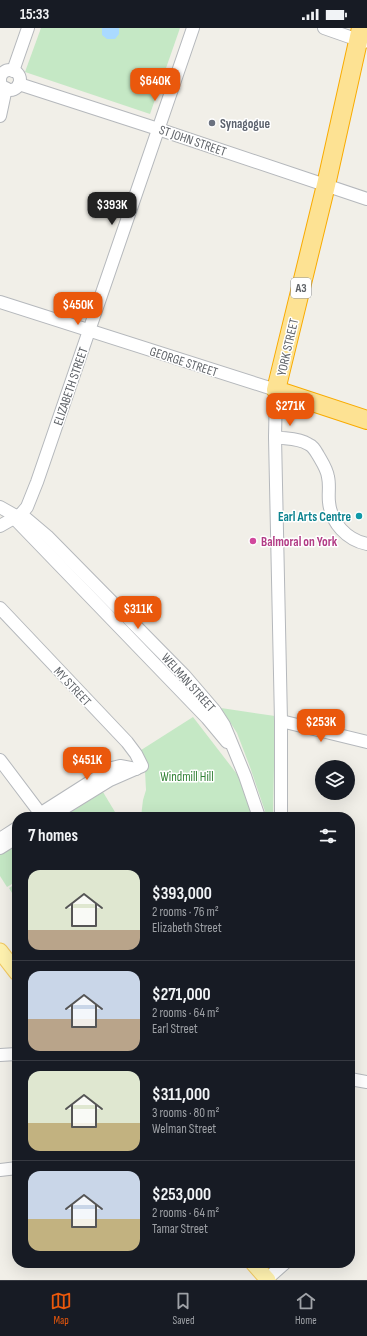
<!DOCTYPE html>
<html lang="en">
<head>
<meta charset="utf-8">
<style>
  body { margin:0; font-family:"Sofia Sans Condensed",sans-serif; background:#20242c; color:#f1f3f6; height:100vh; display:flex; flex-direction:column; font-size:15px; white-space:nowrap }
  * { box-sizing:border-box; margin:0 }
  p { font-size:13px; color:#9ea1a6 }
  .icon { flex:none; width:22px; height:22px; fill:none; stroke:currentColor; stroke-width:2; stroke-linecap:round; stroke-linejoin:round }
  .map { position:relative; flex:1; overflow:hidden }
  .sheet { position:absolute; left:12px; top:784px; width:343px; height:456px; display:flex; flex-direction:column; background:#171b24; border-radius:16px; box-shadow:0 4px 16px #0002 }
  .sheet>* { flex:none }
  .controls { position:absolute; left:315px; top:732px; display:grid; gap:8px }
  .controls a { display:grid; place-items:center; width:40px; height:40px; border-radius:50%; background:#171b24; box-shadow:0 4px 16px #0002; font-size:20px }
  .price { position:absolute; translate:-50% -34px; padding:0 9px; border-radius:8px; background:#ea580c; color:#fff; font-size:13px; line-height:26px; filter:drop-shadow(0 1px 2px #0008) }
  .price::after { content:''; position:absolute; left:50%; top:24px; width:12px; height:9px; margin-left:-6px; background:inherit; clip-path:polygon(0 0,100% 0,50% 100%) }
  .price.current { background:#222; color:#fff }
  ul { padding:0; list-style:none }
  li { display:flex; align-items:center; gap:12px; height:100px; padding:0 16px }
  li+li { border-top:1px solid #363941 }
  li span { display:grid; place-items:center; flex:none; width:112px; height:80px; border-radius:12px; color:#555 }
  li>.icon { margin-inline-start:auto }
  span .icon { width:48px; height:48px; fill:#fffc; stroke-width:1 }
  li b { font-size:17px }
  h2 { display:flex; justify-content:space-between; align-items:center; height:48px; padding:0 16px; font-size:17px }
  .status { display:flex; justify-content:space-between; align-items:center; height:28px; padding:0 20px; background:#171b24; direction:ltr }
  .status svg { height:11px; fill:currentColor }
  .tabs { display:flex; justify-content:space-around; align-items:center; height:56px; border-top:1px solid #363941; background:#171b24; font-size:11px; color:#9ea1a6 }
  .tabs a { display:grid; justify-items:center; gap:2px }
  .tabs .current { color:#ea580c }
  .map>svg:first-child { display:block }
  .green { fill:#c5e8c5 }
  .water { fill:#aadaff }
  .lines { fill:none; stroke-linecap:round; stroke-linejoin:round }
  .minor-casing { stroke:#b5b8bc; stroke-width:14 }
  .major-casing { stroke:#f2c960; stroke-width:17 }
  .highway-casing { stroke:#f9ab00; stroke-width:20 }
  .minor { stroke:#fff; stroke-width:12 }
  .major { stroke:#fff2af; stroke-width:15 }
  .highway { stroke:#fde293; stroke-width:18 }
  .worship-dot { fill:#6b7280; stroke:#fff; stroke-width:1.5 }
  .culture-dot { fill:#0f9aa8; stroke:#fff; stroke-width:1.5 }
  .hotel-dot { fill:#d1479c; stroke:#fff; stroke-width:1.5 }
  .labels { text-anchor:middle; stroke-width:3; stroke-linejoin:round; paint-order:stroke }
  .shield { fill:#fff; stroke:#8f9295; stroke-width:1 }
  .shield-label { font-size:12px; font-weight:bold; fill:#5f6368 }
  .worship-label { font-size:13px; font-weight:bold; fill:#5b616d; stroke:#fff; text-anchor:start }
  .street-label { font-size:13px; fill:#5f6368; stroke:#fff }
  .culture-label { font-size:13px; font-weight:bold; fill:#0d838f; stroke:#fff; text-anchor:end }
  .hotel-label { font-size:13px; font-weight:bold; fill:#b23c85; stroke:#fff; text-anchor:start }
  .park-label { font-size:13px; fill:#348238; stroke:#fff }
</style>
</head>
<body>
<div class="status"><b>15:33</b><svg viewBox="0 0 49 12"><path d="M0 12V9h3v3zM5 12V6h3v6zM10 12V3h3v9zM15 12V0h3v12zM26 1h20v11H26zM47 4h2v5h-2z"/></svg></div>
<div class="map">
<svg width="367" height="1252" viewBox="0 0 367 1252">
  <rect width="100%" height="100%" fill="#f1efe8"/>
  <!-- green -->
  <g class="green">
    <path d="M41,0H180L150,86L25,44Z"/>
    <path d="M221,680L275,688L273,789H267L250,739L237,705Z"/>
    <path d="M193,689L240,750L254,789H141L143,772L146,762L145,743L138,724Z"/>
    <path d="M103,764L118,789H70L68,786Z"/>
    <path d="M17,817V853L7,859L0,848V827Z"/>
    <path d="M17,855V873L9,860Z"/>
  </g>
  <!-- water -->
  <path class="water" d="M102,0H119V6L115,11H107L102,7Z"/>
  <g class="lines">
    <defs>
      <g id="minor">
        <path d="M324,0L364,14"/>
        <circle cx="10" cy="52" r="10"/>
        <path d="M13,43L28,0"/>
        <path d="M19,56L158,101L367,171"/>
        <path d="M0,88L6,60"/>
        <path d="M0,274L276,362L275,409L281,693V789"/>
        <path d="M275,409C285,411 299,410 308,416C313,418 315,422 318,427C322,434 327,441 328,449C330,457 328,466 329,474C331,495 347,512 367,516"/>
        <path d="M0,479L16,488"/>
        <path d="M21,486L47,508L185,648L215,683L224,697L245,748L259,789"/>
        <path d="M14,490L207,690L227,714"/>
        <path d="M0,498L21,486L27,479L37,454L193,0"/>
        <path d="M0,580L127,714L136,726L142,738L110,752L50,789"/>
        <path d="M281,693L367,714"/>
        <path d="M0,732L43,789"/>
        <path d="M35,789L112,740L120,738L136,741"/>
        <path d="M0,811L17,800"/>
        <path d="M0,820L16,810"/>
        <path d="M0,1027L17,1026"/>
        <path d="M350,1051L367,1054"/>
        <path d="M0,1142L17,1140"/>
        <path d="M267,1251L285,1235"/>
      </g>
      <g id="major">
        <path d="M0,923L17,945"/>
        <path d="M253,1235L268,1252"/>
      </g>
      <path id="highway" d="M361,0L326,157L276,362L367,392"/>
    </defs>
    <!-- minor casing -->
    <use href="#minor" class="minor-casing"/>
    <!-- major casing -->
    <use href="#major" class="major-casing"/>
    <!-- highway casing -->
    <use href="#highway" class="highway-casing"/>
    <!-- minor -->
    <use href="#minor" class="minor"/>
    <!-- major -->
    <use href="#major" class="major"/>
    <!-- highway -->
    <use href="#highway" class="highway"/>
  </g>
  <!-- markers -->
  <circle class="worship-dot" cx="212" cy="95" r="4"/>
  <circle class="culture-dot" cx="359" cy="488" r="4"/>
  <circle class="hotel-dot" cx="253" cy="513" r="4"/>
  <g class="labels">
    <!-- shield labels -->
    <rect class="shield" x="291" y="250" width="20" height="20" rx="3"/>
    <g class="shield-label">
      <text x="301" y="264">A3</text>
    </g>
    <!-- worship labels -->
    <g class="worship-label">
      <text x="220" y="100">Synagogue</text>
    </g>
    <!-- street labels -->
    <g class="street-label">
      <text transform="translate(193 112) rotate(19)" y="5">ST JOHN STREET</text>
      <text transform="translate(287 319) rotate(-77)" y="5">YORK STREET</text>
      <text transform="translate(184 333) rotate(18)" y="5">GEORGE STREET</text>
      <text transform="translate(70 358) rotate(-71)" y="5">ELIZABETH STREET</text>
      <text transform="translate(189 654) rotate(48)" y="5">WELMAN STREET</text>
      <text transform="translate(73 658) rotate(47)" y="5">MY STREET</text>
    </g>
    <!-- culture labels -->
    <g class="culture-label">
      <text x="351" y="493">Earl Arts Centre</text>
    </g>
    <!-- hotel labels -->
    <g class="hotel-label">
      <text x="261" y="518">Balmoral on York</text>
    </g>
    <!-- park labels -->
    <g class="park-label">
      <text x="187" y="753">Windmill Hill</text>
    </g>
  </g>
</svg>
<div class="controls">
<a><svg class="icon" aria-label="layers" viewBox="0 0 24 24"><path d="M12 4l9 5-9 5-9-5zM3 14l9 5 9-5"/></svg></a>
</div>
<b class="price" style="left:155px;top:74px">$640K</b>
<b class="price current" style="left:112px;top:198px">$393K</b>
<b class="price" style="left:78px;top:298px">$450K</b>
<b class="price" style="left:290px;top:399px">$271K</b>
<b class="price" style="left:138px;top:602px">$311K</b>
<b class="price" style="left:321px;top:715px">$253K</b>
<b class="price" style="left:87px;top:753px">$451K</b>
<section class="sheet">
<h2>7 homes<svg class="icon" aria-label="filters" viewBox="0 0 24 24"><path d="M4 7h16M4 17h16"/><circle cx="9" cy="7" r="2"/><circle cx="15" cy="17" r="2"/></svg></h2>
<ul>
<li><span style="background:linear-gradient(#dfe7d0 75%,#b9a48a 0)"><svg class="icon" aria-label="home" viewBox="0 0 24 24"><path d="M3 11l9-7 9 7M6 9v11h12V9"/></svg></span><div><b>$393,000</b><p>2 rooms · 76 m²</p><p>Elizabeth Street</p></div></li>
<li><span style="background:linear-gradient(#c9d6e8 60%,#b9a48a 0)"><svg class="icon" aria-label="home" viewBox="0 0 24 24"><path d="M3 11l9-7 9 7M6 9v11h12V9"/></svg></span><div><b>$271,000</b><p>2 rooms · 64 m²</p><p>Earl Street</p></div></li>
<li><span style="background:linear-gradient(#dfe7d0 65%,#c2b280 0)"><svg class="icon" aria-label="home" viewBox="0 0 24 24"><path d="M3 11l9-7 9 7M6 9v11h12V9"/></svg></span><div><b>$311,000</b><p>3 rooms · 80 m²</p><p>Welman Street</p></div></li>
<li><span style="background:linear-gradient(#c9d6e8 60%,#c2b280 0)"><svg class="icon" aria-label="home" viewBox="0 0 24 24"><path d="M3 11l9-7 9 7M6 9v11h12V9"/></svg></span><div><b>$253,000</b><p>2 rooms · 64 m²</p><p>Tamar Street</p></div></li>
</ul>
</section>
</div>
<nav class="tabs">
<a class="current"><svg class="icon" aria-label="map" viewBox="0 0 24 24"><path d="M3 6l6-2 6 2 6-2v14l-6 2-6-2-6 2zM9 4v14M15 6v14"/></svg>Map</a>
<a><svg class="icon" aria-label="saved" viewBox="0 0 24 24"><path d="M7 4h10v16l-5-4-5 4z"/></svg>Saved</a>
<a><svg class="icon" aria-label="home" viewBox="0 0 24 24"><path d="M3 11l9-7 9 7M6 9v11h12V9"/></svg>Home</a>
</nav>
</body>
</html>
